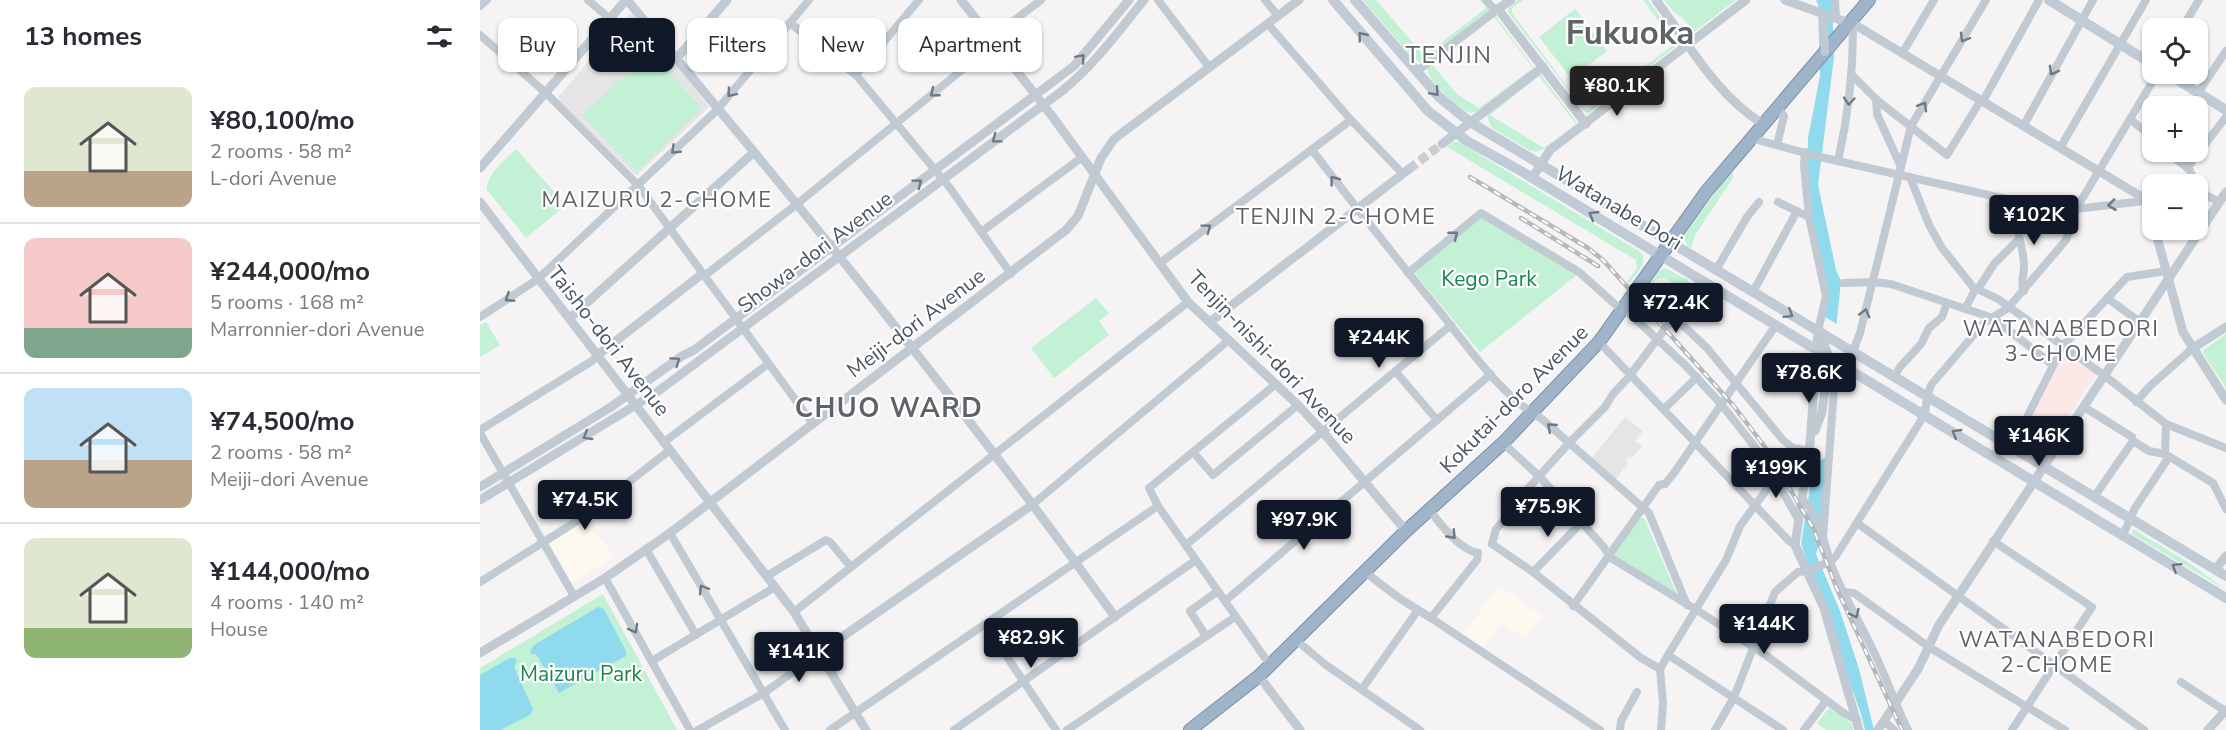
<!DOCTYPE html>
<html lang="en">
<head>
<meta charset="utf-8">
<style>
  body { margin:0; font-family:"Nunito Sans",sans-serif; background:#f7f7f7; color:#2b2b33; height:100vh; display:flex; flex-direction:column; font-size:22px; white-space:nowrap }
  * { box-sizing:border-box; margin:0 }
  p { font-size:20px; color:#7c7c81 }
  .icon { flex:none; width:33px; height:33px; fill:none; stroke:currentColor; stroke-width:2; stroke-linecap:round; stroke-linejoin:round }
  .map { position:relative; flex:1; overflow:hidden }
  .drawer { display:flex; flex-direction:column; background:#fff; width:480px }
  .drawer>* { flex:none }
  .banner { position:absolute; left:18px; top:18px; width:570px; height:54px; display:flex; gap:12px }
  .fabs { position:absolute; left:1662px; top:18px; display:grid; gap:12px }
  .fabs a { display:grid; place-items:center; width:66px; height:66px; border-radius:12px; background:#fff; box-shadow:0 2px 4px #0004; font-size:30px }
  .price { position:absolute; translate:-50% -51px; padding:0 14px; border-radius:6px; background:#111827; color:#fff; font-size:20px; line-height:39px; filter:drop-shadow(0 2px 3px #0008) }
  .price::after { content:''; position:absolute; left:50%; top:36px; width:18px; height:14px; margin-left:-9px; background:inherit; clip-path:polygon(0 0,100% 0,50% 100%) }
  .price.selected { background:#222; color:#fff }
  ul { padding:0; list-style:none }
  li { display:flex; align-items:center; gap:18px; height:150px; padding:0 24px }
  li+li { border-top:2px solid #e1e1e2 }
  li span { display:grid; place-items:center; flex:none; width:168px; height:120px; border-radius:12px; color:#555 }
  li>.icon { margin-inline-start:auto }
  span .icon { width:72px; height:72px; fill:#fffc; stroke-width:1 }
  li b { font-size:26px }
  h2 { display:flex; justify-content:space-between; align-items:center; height:72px; padding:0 24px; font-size:26px }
  .tag { padding:0 21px; border-radius:12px; background:#fff; box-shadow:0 2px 4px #0004; font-size:21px; line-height:54px }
  .tag.selected { background:#111827; color:#fff }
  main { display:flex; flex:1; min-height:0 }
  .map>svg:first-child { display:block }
  .commercial { fill:#fdf9ef }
  .education { fill:#e6e4e5 }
  .medical { fill:#fce8e6 }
  .green { fill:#c3f1d5; fill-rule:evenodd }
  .water { fill:#90daee }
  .pier { fill:#f5f3f3 }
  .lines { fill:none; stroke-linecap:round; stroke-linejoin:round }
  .tertiary-tunnel { stroke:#caccce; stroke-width:9; stroke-dasharray:9 4.5; stroke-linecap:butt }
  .trunk-casing { stroke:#7690ad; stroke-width:14 }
  .minor { stroke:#c1cad2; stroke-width:8 }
  .tertiary { stroke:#c1cad2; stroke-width:9 }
  .secondary { stroke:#c1cbd6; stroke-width:10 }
  .trunk { stroke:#9fb4c9; stroke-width:12 }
  .rail-casing { stroke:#b5b8bd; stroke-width:4.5 }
  .rail { stroke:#fff; stroke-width:2; stroke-dasharray:7; stroke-linecap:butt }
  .minor-bridge { stroke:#c1cad2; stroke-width:8 }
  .tertiary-bridge { stroke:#c1cad2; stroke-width:9 }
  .oneway { stroke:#6e7984 }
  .oneway2 { stroke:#6e7983 }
  .labels { text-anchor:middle; stroke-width:4.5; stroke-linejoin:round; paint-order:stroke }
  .street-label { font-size:21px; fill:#4a5661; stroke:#fff }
  .park-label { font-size:21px; fill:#17864f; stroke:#fff }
  .neighbourhood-label { font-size:22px; letter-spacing:1.5px; fill:#5f6368; stroke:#fff }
  .quarter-label { font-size:24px; letter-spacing:1.5px; fill:#5f6368; stroke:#fff }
  .district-label { font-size:27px; font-weight:bold; letter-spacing:1.5px; fill:#5f6368; stroke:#fff }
  .town-label { font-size:33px; font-weight:bold; fill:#5f6368; stroke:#fff }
</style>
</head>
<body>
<main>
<section class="drawer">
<h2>13 homes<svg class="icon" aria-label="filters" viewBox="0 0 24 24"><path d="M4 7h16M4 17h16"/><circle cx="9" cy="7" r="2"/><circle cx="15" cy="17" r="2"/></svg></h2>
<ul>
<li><span style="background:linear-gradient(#dfe7d0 70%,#b9a48a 0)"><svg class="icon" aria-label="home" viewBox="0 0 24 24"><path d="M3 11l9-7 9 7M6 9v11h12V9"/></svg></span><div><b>¥80,100/mo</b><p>2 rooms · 58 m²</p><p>L-dori Avenue</p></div></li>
<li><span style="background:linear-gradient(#f6c9c9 75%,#7fa58c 0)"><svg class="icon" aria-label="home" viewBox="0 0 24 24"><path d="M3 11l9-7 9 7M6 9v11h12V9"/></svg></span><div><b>¥244,000/mo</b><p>5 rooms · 168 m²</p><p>Marronnier-dori Avenue</p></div></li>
<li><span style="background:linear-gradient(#bfe0f5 60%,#b9a48a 0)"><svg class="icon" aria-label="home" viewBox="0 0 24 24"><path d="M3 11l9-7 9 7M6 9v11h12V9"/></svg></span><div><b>¥74,500/mo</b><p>2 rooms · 58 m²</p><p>Meiji-dori Avenue</p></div></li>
<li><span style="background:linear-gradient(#dfe7d0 75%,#8fb573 0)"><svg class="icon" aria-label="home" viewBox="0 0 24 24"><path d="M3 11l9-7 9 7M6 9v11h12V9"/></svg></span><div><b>¥144,000/mo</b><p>4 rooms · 140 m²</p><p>House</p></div></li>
</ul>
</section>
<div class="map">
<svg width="1746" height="730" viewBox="0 0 1746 730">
  <rect width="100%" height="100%" fill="#f5f3f3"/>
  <!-- commercial -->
  <g class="commercial">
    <path d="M106,519L134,556L92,583L69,542Z"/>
    <path d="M1019,586L1062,616L1045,639L1022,622L1002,650L982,635Z"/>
  </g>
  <!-- education -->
  <g class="education">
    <path d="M149,14H153L190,56L229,107L156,176L79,100V96Z"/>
    <path d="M1145,417L1163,431L1155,441L1162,446L1152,458L1150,456L1146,461L1148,464L1136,479L1111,459Z"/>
  </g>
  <!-- medical -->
  <path class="medical" d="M1584,354L1616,374L1568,446L1564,448L1542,434Z"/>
  <!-- green -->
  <g class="green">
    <path d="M883,0H896L944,56L1005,9L1006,7L1000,0H1003L1010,10L953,56L940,62L931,56Z"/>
    <path d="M1038,0H1043L1032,8V13L1104,109L1108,110L1193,45V41L1163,0H1168L1199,44L1107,114L1028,12L1029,8Z"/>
    <path d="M1184,0H1256L1214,32L1203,18L1195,13Z"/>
    <path d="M1095,9L1127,51L1091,78L1059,37Z"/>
    <path d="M1015,15L1054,68L1000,111L990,113C977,106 947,83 947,67ZM1013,18H1015L1053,68L999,108L977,94L952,64Z"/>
    <path d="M170,53L222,108L157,172L102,115Z"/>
    <path d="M1058,75H1061L1097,123L1064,149L1056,152L1049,150L1011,127L1007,116L1008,113ZM1059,76L1096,124L1064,148L1010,115Z"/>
    <path d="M973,142H979L1162,253C1167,265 1156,274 1149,283L1147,282L1157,268L1156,260L967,147Z"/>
    <path d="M36,149L86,205L46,238L7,190C7,173 25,160 36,149Z"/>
    <path d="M1250,173L1253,174V178L1215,235L1211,248C1204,243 1203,239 1207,231Z"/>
    <path d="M1002,214L1098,274L1000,352L933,271Z"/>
    <path d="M1185,268L1208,280L1211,287L1208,292L1185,278L1175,280L1167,291L1192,310H1195L1193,312L1165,291L1178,271Z"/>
    <path d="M616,298L629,313L619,321L629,335L574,378L551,348Z"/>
    <path d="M6,322L20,345L0,357V325Z"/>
    <path d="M1746,334V388L1723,353L1724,350Z"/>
    <path d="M1158,518H1164L1196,592L1194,593L1133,556V552Z"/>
    <path d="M1653,529L1711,564L1746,590L1652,534L1651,533Z"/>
    <path d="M123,594L197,730H0V668Z"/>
    <path d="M1349,708L1372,724L1373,730H1346L1337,723Z"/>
  </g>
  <!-- water -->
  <g class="water">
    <path d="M1336,0H1352L1354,57L1338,185L1356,270L1361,281L1350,390L1340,541L1336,554L1360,611L1379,669L1394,730H1385L1381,714L1321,544L1333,469L1345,315L1327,182L1328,138L1340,76L1338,4Z"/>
    <path d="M118,607L124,609L146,651V656L79,693L56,654H51L50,651L54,645Z"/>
    <path d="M30,658H35L37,661L34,667L53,709L50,715L20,730H0V675Z"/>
  </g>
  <!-- pier -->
  <path class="pier" d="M1343,316L1357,324L1348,456L1335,464L1329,482Z"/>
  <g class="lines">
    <!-- tertiary-tunnel -->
    <path class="tertiary-tunnel" d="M929,169L962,144"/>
    <defs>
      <path id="trunk" d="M710,730L779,676L926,531L1023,443L1119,342L1226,192L1389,0"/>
    </defs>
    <!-- trunk casing -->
    <use href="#trunk" class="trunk-casing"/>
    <!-- minor -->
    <g class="minor">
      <path d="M108,0L130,19"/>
      <path d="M678,0L729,67"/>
      <path d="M785,0L798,16"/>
      <path d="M1355,0L1356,18"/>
      <path d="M0,6L7,0"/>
      <path d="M310,23L376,75L470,188L531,274"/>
      <path d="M788,24L871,120L923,174"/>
      <path d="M1702,28L1719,0"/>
      <path d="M0,35L66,93L158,185L333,424"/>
      <path d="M511,38L561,0"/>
      <path d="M1423,52L1454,0"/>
      <path d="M937,71L1018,9L1012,7L1006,0"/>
      <path d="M376,75L439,0"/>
      <path d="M1373,76L1398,101L1467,155L1501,100"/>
      <path d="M1718,93L1746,51"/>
      <path d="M1396,99L1397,114L1421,167"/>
      <path d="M1503,101L1559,0"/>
      <path d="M1297,108L1304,116L1297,145"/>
      <path d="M1650,119L1672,137"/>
      <path d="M1544,125L1613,0"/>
      <path d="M1270,138L1340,157L1544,203"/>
      <path d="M1580,148L1666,0"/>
      <path d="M832,150C874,205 917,259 961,313C988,347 1023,398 1062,419L1169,513L1207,605"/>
      <path d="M1325,152L1324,165L1329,217L1346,296L1338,331"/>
      <path d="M1687,152L1709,169L1716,184"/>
      <path d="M1358,161C1368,117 1373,75 1373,30L1370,23"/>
      <path d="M1707,168L1746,117"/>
      <path d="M1430,177L1449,225L1462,248L1493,287L1518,299L1625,376L1686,424L1746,448"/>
      <path d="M1718,195H1726L1739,202"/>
      <path d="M1298,202L1329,217"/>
      <path d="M1596,209L1672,200"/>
      <path d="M501,232L601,158"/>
      <path d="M680,263L871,120"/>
      <path d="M1236,270L1267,217L1279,202"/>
      <path d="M928,273L1001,213L1099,272L1137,306L1149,313L1206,366L1241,404L1275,447L1295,478L1318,519"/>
      <path d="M222,274L228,273L317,204L515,43"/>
      <path d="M1363,283L1393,282L1411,284L1513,318L1573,365"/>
      <path d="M1157,289L1193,316L1227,348L1303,440L1313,448L1329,451"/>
      <path d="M1498,289L1514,264L1538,240"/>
      <path d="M1544,291C1540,282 1544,275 1544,267C1545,244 1528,224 1546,201"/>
      <path d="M1273,292L1317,211"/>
      <path d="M1627,298L1660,322"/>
      <path d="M1485,309L1496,288"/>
      <path d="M0,317L58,279L237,110L329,0"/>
      <path d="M1119,342L1309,541L1315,545"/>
      <path d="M1367,368L1380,333L1431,126L1506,0"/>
      <path d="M916,372L957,420"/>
      <path d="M1414,377L1420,367L1441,344L1449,328L1462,317L1467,303"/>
      <path d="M1656,402L1670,386L1713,348"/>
      <path d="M1604,407L1652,437L1653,441"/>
      <path d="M1184,409L1217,377"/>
      <path d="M1686,424L1685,454L1733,483L1746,509"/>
      <path d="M0,430L112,361L119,354"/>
      <path d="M0,433L94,596"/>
      <path d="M184,442L288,364"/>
      <path d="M1023,443L1059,476L1123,546L1131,558L1220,612L1287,656L1365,714L1377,720"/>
      <path d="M1530,446L1538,435L1583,346L1647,277L1686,271"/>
      <path d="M713,452L733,475L818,405"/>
      <path d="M1295,478L1260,526L1246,560L1188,655L1303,730"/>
      <path d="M1614,497L1653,441L1669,451L1685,454"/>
      <path d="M1323,500C1339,514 1345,547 1352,567C1363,595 1380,622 1393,650C1406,676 1415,704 1428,730"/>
      <path d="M552,505L749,340"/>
      <path d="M949,510C962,525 978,549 998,553"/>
      <path d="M1377,523L1664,730"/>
      <path d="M190,533L305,730"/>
      <path d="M1643,535L1655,508L1689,457"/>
      <path d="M1343,537L1356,362"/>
      <path d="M1513,541L1612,607L1532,730"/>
      <path d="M1012,544L1016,529L1038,506L1043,494L1089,443L1125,407L1133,394L1148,378L1221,281"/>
      <path d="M1012,544L1053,572L1161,658L1180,669"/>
      <path d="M706,545L971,325"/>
      <path d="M166,549L216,635"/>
      <path d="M885,572L919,598L951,618L1120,730"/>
      <path d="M1053,572L1102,522"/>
      <path d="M287,576L346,540L350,542L371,567"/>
      <path d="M125,578L210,730"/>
      <path d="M0,582L105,516L190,450"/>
      <path d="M1363,592L1374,593L1449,647L1585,730"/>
      <path d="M745,601L1011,374"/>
      <path d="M1093,606L1179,485L1185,484L1194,473L1296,325"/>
      <path d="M314,612L708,302"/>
      <path d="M951,618L997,560L998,553"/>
      <path d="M505,624L576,730"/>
      <path d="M726,636L710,611L738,591"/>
      <path d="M816,640L846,665L940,730"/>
      <path d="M172,661L295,587"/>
      <path d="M790,665L678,506L669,488L796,384"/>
      <path d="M1701,682L1745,711"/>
      <path d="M882,689L938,610"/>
      <path d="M1404,721L1414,730"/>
      <path d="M218,730L284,693L339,653"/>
      <path d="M350,730L678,506"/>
      <path d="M474,730L716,560"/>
      <path d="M587,730L755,617"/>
      <path d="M1140,730L1141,721L1157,692"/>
      <path d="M1181,730L1183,703L1180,669L1188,655"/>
      <path d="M1235,730L1254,697L1295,592L1318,572L1329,571L1351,561L1356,556L1445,414L1447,397L1451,385L1504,323L1528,308L1586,240L1596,209L1677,74"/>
      <path d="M1324,730L1346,701"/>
    </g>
    <!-- tertiary -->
    <g class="tertiary">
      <path d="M147,0C316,200 482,404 635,617"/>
      <path d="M481,0L572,116L708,302L818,405L842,431L926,531"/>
      <path d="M1031,0L1018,9L1106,124"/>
      <path d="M1176,0C1208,43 1236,95 1283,124"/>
      <path d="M1305,0L1377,26L1667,200L1672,220"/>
      <path d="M197,58L247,0"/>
      <path d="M962,144L1063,67"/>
      <path d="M0,168L146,0"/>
      <path d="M1052,178L1070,150L1266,0"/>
      <path d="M0,202L314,612L386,730"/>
      <path d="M1675,230L1703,332L1746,400"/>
      <path d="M816,256L929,169"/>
      <path d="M90,318L273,153"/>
      <path d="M730,322L813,258"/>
      <path d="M1338,331L1330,444L1315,545L1344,608L1379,730"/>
      <path d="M1713,348L1746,327"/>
      <path d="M119,354L222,274"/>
      <path d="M1335,431L1342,412L1347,375"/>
      <path d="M0,487L131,407L202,356L214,350L574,81L594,66L649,0"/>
      <path d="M0,500L177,392L582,91C614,65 638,32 664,0"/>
      <path d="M1735,570L1746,556"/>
      <path d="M0,653L125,578L190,533L586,230L598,216L621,158L634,139L819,0"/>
      <path d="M339,653L552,505"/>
      <path d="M779,676L820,730"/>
      <path d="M1398,730L1438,669L1459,625L1746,192"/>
      <path d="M1728,730L1746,710"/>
    </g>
    <!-- secondary -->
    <g class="secondary">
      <path d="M853,0L948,111L987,141L1041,171L1746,598"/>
      <path d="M875,0L959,97L990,122L1746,576"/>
      <path d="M1569,0L1672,64"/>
      <path d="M1688,74L1746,110"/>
    </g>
    <!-- trunk -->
    <use href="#trunk" class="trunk"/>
    <defs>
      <g id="rail">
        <path d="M990,177L1108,248L1123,260L1253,405L1285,447L1333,528L1357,589L1422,730"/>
        <path d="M1041,218L1118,266"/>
      </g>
    </defs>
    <!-- rail casing -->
    <use href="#rail" class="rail-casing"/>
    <!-- rail -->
    <use href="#rail" class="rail"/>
    <!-- minor-bridge -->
    <path class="minor-bridge" d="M1343,13L1345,52"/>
    <!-- tertiary-bridge -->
    <path class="tertiary-bridge" d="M1341,337L1349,357L1347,375"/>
  </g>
  <!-- one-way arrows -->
  <defs><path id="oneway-chevron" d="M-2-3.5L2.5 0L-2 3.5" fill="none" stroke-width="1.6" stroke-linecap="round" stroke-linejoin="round" transform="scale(1.5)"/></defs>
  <g class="oneway">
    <use href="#oneway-chevron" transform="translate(882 36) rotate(-129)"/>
    <use href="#oneway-chevron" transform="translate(955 92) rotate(48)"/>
    <use href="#oneway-chevron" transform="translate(1113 215) rotate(-149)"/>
    <use href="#oneway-chevron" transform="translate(1309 314) rotate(32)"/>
    <use href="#oneway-chevron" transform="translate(1476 433) rotate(-149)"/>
    <use href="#oneway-chevron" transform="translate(1696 567) rotate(-148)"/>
  </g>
  <g class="oneway2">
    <use href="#oneway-chevron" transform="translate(1484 38) rotate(120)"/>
    <use href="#oneway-chevron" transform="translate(601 58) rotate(-49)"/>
    <use href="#oneway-chevron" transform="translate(1573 71) rotate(119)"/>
    <use href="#oneway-chevron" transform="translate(251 93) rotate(130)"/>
    <use href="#oneway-chevron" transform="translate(454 93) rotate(141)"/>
    <use href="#oneway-chevron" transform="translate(1369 101) rotate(95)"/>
    <use href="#oneway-chevron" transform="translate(1443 106) rotate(-59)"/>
    <use href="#oneway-chevron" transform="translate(516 139) rotate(143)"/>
    <use href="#oneway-chevron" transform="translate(195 150) rotate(136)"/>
    <use href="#oneway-chevron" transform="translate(854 180) rotate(-127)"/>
    <use href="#oneway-chevron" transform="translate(438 183) rotate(-37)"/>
    <use href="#oneway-chevron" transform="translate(1632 205) rotate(173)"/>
    <use href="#oneway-chevron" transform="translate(727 228) rotate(-37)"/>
    <use href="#oneway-chevron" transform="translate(974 235) rotate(-39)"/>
    <use href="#oneway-chevron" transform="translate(29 298) rotate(147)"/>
    <use href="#oneway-chevron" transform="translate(1385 313) rotate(-75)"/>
    <use href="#oneway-chevron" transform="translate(196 361) rotate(-35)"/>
    <use href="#oneway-chevron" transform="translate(1071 427) rotate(-139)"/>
    <use href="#oneway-chevron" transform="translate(107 436) rotate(149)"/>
    <use href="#oneway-chevron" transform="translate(972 535) rotate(46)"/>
    <use href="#oneway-chevron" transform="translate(223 589) rotate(-120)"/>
    <use href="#oneway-chevron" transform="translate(1375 614) rotate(64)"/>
    <use href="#oneway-chevron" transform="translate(154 629) rotate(61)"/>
  </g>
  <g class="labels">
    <!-- street labels -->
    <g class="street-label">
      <text transform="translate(1139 208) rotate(31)" y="7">Watanabe Dori</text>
      <text transform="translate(335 252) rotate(-37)" y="7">Showa-dori Avenue</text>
      <text transform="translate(436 323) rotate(-37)" y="7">Meiji-dori Avenue</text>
      <text transform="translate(129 341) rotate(52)" y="7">Taisho-dori Avenue</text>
      <text transform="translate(792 357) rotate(46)" y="7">Tenjin-nishi-dori Avenue</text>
      <text transform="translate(1034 399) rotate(-45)" y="7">Kokutai-doro Avenue</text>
    </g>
    <!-- park labels -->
    <g class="park-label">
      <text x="1009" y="286">Kego Park</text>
      <text x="101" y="681">Maizuru Park</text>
    </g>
    <!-- neighbourhood labels -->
    <g class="neighbourhood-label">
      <text x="177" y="207">MAIZURU 2-CHOME</text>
      <text x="856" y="224">TENJIN 2-CHOME</text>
      <text x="1581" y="336">WATANABEDORI<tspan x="1581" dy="25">3-CHOME</tspan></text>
      <text x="1577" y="647">WATANABEDORI<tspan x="1577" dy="25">2-CHOME</tspan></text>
    </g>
    <!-- quarter labels -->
    <g class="quarter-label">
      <text x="969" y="63">TENJIN</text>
    </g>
    <!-- district labels -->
    <g class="district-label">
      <text x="409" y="417">CHUO WARD</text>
    </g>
    <!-- town labels -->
    <g class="town-label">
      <text x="1150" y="44">Fukuoka</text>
    </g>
  </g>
</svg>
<div class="fabs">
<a><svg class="icon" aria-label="locate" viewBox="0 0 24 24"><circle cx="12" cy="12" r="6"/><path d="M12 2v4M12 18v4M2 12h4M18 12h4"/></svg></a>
<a>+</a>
<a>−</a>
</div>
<b class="price selected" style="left:1137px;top:117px">¥80.1K</b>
<b class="price" style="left:1554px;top:246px">¥102K</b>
<b class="price" style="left:1196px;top:334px">¥72.4K</b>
<b class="price" style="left:899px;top:369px">¥244K</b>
<b class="price" style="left:1329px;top:404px">¥78.6K</b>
<b class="price" style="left:1559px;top:467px">¥146K</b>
<b class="price" style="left:1296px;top:499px">¥199K</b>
<b class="price" style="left:105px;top:531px">¥74.5K</b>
<b class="price" style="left:1068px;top:538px">¥75.9K</b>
<b class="price" style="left:824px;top:551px">¥97.9K</b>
<b class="price" style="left:1284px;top:655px">¥144K</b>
<b class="price" style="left:551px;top:669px">¥82.9K</b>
<b class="price" style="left:319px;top:683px">¥141K</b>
<div class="banner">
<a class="tag">Buy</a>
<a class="tag selected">Rent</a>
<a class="tag">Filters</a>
<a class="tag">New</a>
<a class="tag">Apartment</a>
</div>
</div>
</main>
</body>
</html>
